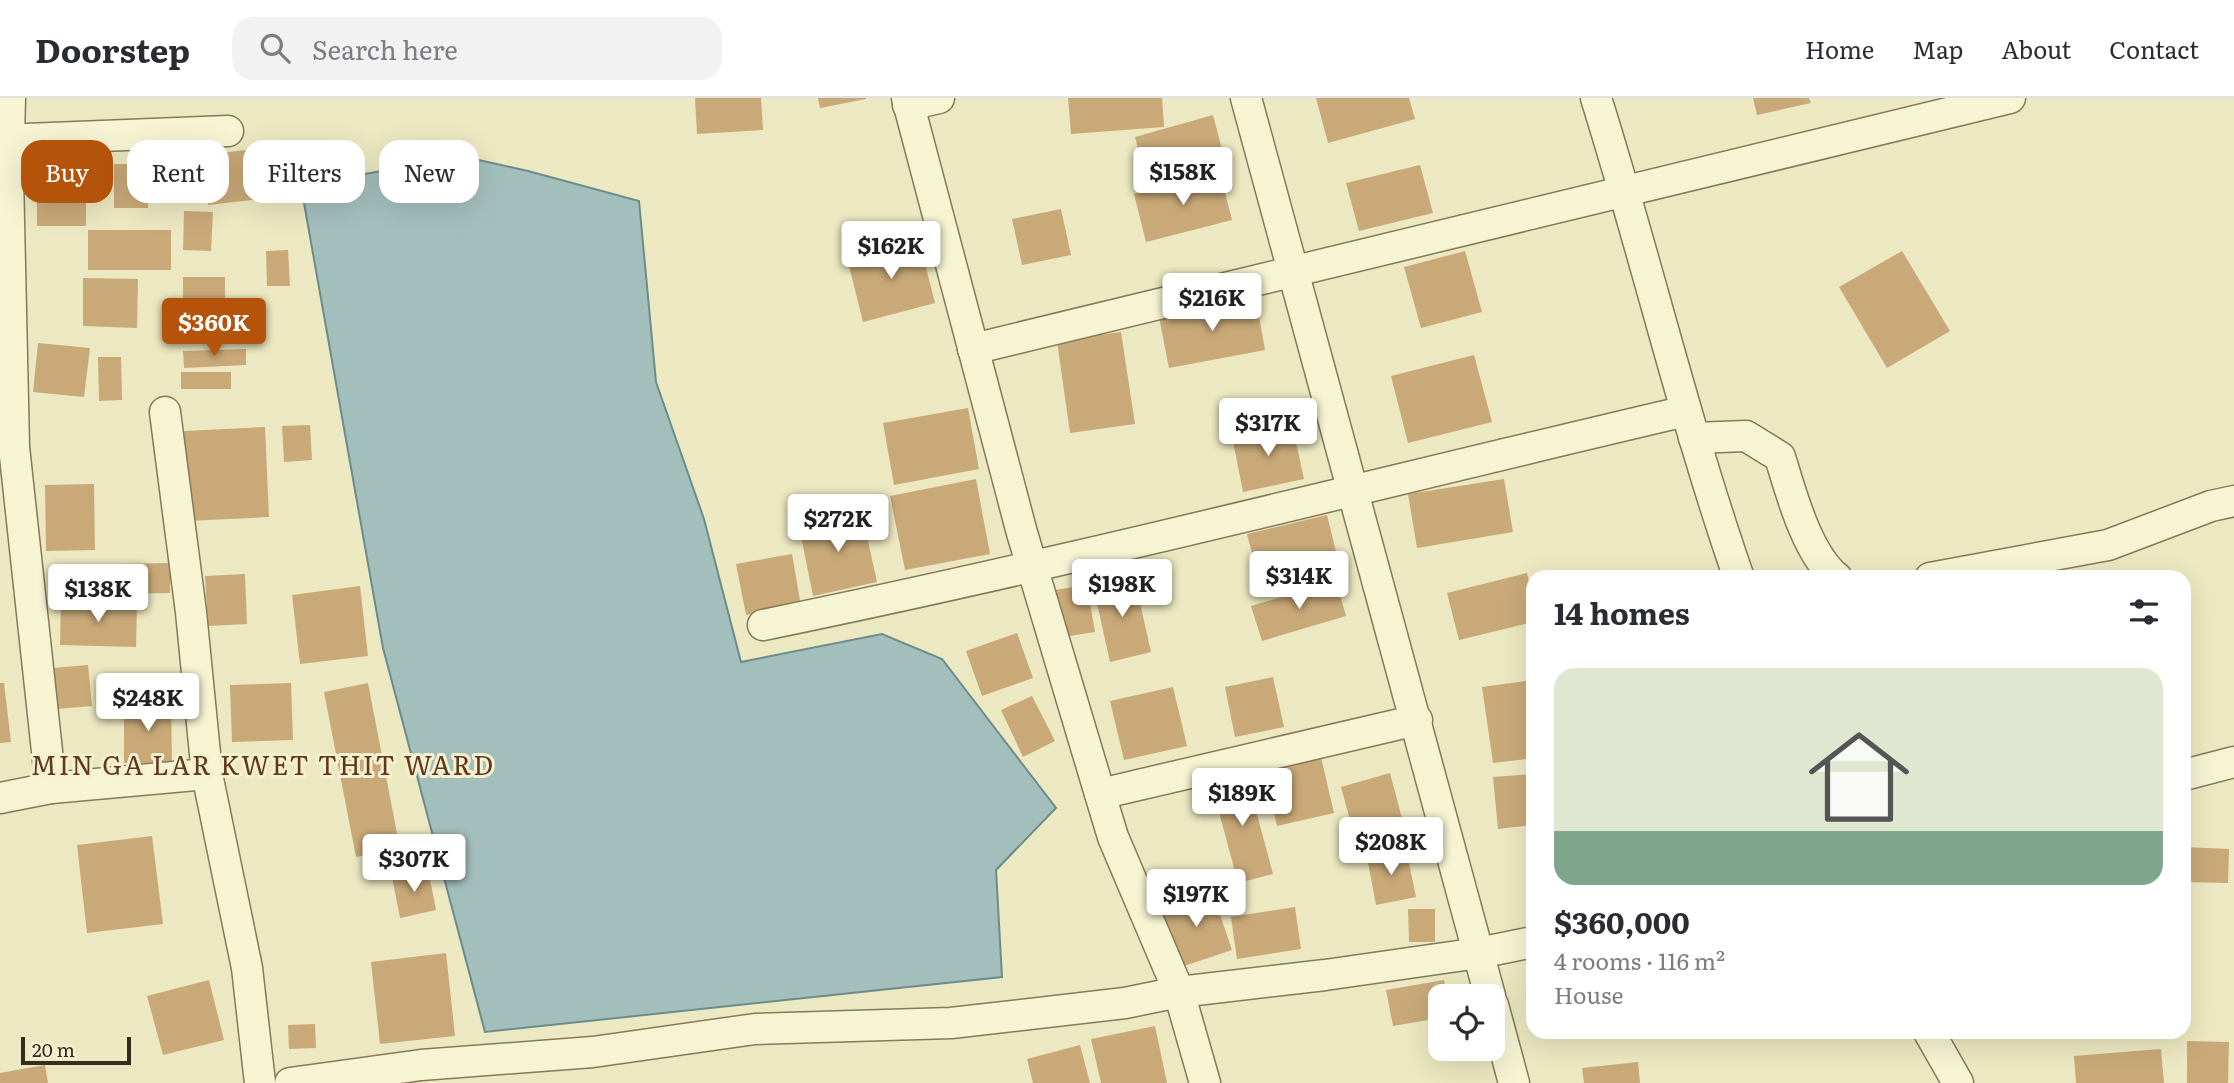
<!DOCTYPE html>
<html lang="en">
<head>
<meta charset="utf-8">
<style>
  body { margin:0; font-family:Literata,serif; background:#f2f2f3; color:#2b2b33; height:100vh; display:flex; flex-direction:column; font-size:26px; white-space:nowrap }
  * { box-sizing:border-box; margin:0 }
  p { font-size:23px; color:#7c7c81 }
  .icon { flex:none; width:38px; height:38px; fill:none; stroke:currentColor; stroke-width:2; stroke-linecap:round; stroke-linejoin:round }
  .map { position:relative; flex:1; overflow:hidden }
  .panel { position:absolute; left:1526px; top:472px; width:665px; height:469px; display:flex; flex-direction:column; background:#fff; border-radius:21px; box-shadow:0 7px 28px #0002 }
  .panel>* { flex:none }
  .hud { position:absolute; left:21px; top:42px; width:665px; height:63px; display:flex; gap:14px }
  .tools { position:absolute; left:1428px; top:886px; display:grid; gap:14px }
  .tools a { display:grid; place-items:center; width:77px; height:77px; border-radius:14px; background:#fff; box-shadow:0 7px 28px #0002; font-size:35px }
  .scale { position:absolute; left:21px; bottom:18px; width:110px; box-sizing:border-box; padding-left:7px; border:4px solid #352d1d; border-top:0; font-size:19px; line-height:24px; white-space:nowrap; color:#352d1d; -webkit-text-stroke:5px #f4f0d0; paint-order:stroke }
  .price { position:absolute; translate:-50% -60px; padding:0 16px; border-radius:7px; background:#fff; color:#222; font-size:23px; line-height:46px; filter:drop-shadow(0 2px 4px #0008) }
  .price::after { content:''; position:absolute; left:50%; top:42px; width:21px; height:16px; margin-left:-10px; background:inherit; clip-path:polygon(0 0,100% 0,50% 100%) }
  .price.on { background:#b45309; color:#fff }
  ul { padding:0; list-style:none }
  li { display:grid; align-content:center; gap:14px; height:371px; padding:0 28px }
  li span { display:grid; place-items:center; height:217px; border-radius:21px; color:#555 }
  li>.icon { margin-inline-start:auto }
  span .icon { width:126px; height:126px; fill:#fffc; stroke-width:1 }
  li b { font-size:30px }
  h2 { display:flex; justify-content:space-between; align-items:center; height:84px; padding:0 28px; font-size:30px }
  .tag { padding:0 24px; border-radius:21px; background:#fff; box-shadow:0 7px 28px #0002; font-size:24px; line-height:63px }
  .tag.on { background:#b45309; color:#fff }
  header { display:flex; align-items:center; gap:42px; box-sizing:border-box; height:98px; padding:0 35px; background:#fff; border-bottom:2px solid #e1e1e2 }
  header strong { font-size:33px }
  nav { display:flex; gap:38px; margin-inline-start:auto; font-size:24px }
  .search { width:490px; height:63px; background:#f2f2f3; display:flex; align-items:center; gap:18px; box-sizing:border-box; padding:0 24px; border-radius:21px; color:#7c7c81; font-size:26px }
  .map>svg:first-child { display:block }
  .water { fill:#a3bfbc; stroke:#6b8c8a; stroke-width:2 }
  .building { fill:#c9a978 }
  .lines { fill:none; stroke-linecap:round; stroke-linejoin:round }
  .street-casing { stroke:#857959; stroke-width:33 }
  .street { stroke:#f7f4d4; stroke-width:30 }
  .labels { text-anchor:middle; stroke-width:6; stroke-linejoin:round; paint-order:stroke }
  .quarter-label { font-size:26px; letter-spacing:2px; fill:#60381e; stroke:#f4f0d0 }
</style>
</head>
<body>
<header>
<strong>Doorstep</strong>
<div class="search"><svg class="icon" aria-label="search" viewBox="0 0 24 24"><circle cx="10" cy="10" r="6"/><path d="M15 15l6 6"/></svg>Search here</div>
<nav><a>Home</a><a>Map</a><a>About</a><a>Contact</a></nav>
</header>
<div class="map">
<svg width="2234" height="985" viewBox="0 0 2234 985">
  <rect width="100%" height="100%" fill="#ece8c1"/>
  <!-- water -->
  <path class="water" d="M461,58L528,73L639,103L656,284L704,421L741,564L882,536L942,561L1056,710L996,772L1002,879L485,934L383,550L301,88Z"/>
  <!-- building -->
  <g class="building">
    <path d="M695,0H761L763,32L697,36Z"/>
    <path d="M818,0H866V1L820,10Z"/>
    <path d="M1068,0H1162L1164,29L1071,36Z"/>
    <path d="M1316,0H1409L1415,21L1328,45Z"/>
    <path d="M1753,0H1809L1811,5L1757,17Z"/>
    <path d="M1213,17L1224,59L1145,80L1135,39Z"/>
    <path d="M262,50L268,100L208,107L202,57Z"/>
    <rect x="37" y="66" width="49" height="62"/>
    <rect x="114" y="66" width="34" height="44"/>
    <path d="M1420,67L1433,115L1359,133L1346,85Z"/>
    <path d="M1220,75L1232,122L1146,144L1134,96Z"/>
    <path d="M1061,111L1071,157L1022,167L1012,121Z"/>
    <path d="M184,113L213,114L211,153L183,152Z"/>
    <rect x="88" y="132" width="83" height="40"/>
    <path d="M919,142L935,205L863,224L847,160Z"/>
    <path d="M288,152L290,188H267L266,153Z"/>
    <path d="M1465,153L1482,214L1421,230L1404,169Z"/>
    <path d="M1902,153L1950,233L1887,270L1839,189Z"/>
    <rect x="183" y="179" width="42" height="31"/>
    <path d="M83,180L138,181L137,230L83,228Z"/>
    <path d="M1256,201L1265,252L1169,270L1159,219Z"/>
    <path d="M1121,234L1135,326L1070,335L1057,243Z"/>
    <path d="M38,245L90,250L84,299L33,294Z"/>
    <path d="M246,251V267L184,270L183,253Z"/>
    <path d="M1474,257L1492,324L1408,345L1391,278Z"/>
    <path d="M98,259H121L122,302L99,303Z"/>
    <rect x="181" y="274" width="50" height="17"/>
    <path d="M968,310L979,371L894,387L883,325Z"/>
    <path d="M1292,326L1304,381L1243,394L1232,338Z"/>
    <path d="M310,327L312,362L284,364L282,328Z"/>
    <path d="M265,329L269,419L188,423L184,333Z"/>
    <path d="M976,381L990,456L905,472L890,398Z"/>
    <path d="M1504,381L1513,434L1417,450L1408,396Z"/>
    <path d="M94,386L95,452L46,453L45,387Z"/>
    <path d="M862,415L877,484L813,498L799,428Z"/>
    <path d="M1327,417L1340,470L1261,490L1247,436Z"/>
    <path d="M792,456L801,508L746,517L736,466Z"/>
    <path d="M170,465V495L118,496V466Z"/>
    <path d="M1527,475L1533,500V524L1459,542L1447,495Z"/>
    <path d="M245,476L247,526L208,528L205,478Z"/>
    <path d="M1134,478L1151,554L1110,564L1093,487Z"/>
    <path d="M1336,483L1346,518L1262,543L1251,508Z"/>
    <path d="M1087,487L1095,534L1063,539L1055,492Z"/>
    <path d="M360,488L368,558L300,566L292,497Z"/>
    <path d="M61,503L137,506L136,549L60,547Z"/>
    <path d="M1017,535L1033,580L982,598L966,553Z"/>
    <path d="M88,567L92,608L57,611L53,570Z"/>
    <path d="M1273,579L1284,629L1235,639L1225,589Z"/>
    <path d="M1533,582V660L1493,665L1482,589Z"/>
    <path d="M0,585H4L11,644L0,645Z"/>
    <path d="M291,585L293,642L232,644L230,587Z"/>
    <path d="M368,585L400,751L356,759L324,594Z"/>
    <path d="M1173,589L1187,648L1124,662L1110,603Z"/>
    <path d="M1032,598L1055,643L1023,659L1001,612Z"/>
    <path d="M124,604H171L172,665H124Z"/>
    <path d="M1321,659L1334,715L1277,728L1264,672Z"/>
    <path d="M1246,675L1273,776L1238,785L1211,684Z"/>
    <path d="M1390,675L1407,739L1358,752L1341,689Z"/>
    <path d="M1533,676V727L1498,731L1493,679Z"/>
    <path d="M152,738L163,826L87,835L77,747Z"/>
    <path d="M2184,749L2229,751L2228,785L2184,784Z"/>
    <path d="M1406,751L1416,799L1376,807L1367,759Z"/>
    <path d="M428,771L436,812L400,820L392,779Z"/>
    <path d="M1212,793L1232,852L1181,869L1161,810Z"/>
    <path d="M1295,809L1301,851L1237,861L1231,819Z"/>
    <path d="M1408,811H1435V844H1409Z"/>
    <path d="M446,855L455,938L380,946L371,864Z"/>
    <path d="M209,882L224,942L163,957L147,898Z"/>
    <path d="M1444,882L1447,898H1440V920L1393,928L1386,892Z"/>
    <path d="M315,926L316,950L289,951L288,927Z"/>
    <path d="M1155,928L1167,985H1101L1091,941Z"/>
    <path d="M2187,943L2229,944L2228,985H2187Z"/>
    <path d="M1080,947L1090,985H1033L1027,961Z"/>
    <path d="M2161,951L2164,985H2076L2074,958Z"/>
    <path d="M1638,964L1640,985H1584L1582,970Z"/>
    <path d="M45,967L48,985H0V975Z"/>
  </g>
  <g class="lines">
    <defs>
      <g id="street">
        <path d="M10,0L8,77L14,349L51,690"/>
        <path d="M907,0L1022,435L1100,696L1113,739L1179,894L1205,985"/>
        <path d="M1246,0L1490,898"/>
        <path d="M1596,0C1646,159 1684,322 1739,480"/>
        <path d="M908,7L939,0"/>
        <path d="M0,42L228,33"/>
        <path d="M973,251L2010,0"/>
        <path d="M165,314L191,514L207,676L247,870L260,985"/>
        <path d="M1694,340L1746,338L1780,359C1791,395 1807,456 1837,480"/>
        <path d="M1930,480L2108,447L2211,408L2234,403"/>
        <path d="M763,527C1072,464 1378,385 1686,313"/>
        <path d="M2184,677L2234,664"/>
        <path d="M1100,696L1417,622"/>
        <path d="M0,700L51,690L207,676"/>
        <path d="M1493,907L1514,985"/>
        <path d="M1929,934L1958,985"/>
        <path d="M290,985L421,967L593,954L755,931L951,925L1125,905L1179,894L1325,877L1479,855L1533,844"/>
      </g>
    </defs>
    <!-- street casing -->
    <use href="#street" class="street-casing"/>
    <!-- street -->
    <use href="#street" class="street"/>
  </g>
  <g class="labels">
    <!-- quarter labels -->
    <g class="quarter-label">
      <text x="263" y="677">MIN GA LAR KWET THIT WARD</text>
    </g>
  </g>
</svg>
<div class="tools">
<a><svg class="icon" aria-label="locate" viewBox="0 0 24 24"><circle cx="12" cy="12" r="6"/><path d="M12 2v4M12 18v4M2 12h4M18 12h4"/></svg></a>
</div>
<div class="scale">20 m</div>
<b class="price" style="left:1183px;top:109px">$158K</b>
<b class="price" style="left:891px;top:183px">$162K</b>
<b class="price" style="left:1212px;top:235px">$216K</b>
<b class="price on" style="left:214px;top:260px">$360K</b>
<b class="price" style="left:1268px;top:360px">$317K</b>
<b class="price" style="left:838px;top:456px">$272K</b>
<b class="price" style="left:1299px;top:513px">$314K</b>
<b class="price" style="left:1122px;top:521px">$198K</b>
<b class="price" style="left:98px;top:526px">$138K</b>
<b class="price" style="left:148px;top:635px">$248K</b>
<b class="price" style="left:1242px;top:730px">$189K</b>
<b class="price" style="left:1391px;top:779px">$208K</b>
<b class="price" style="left:414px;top:796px">$307K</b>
<b class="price" style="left:1196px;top:831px">$197K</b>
<div class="hud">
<a class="tag on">Buy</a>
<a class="tag">Rent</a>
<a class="tag">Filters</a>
<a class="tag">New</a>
</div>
<section class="panel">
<h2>14 homes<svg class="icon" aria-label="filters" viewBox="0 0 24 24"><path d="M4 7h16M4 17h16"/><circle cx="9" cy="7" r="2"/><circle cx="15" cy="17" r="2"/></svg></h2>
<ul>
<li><span style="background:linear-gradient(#dfe7d0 75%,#7fa58c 0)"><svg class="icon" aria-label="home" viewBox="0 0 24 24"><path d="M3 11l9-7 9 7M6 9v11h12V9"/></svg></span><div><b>$360,000</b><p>4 rooms · 116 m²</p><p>House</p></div></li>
</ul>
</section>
</div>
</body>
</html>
